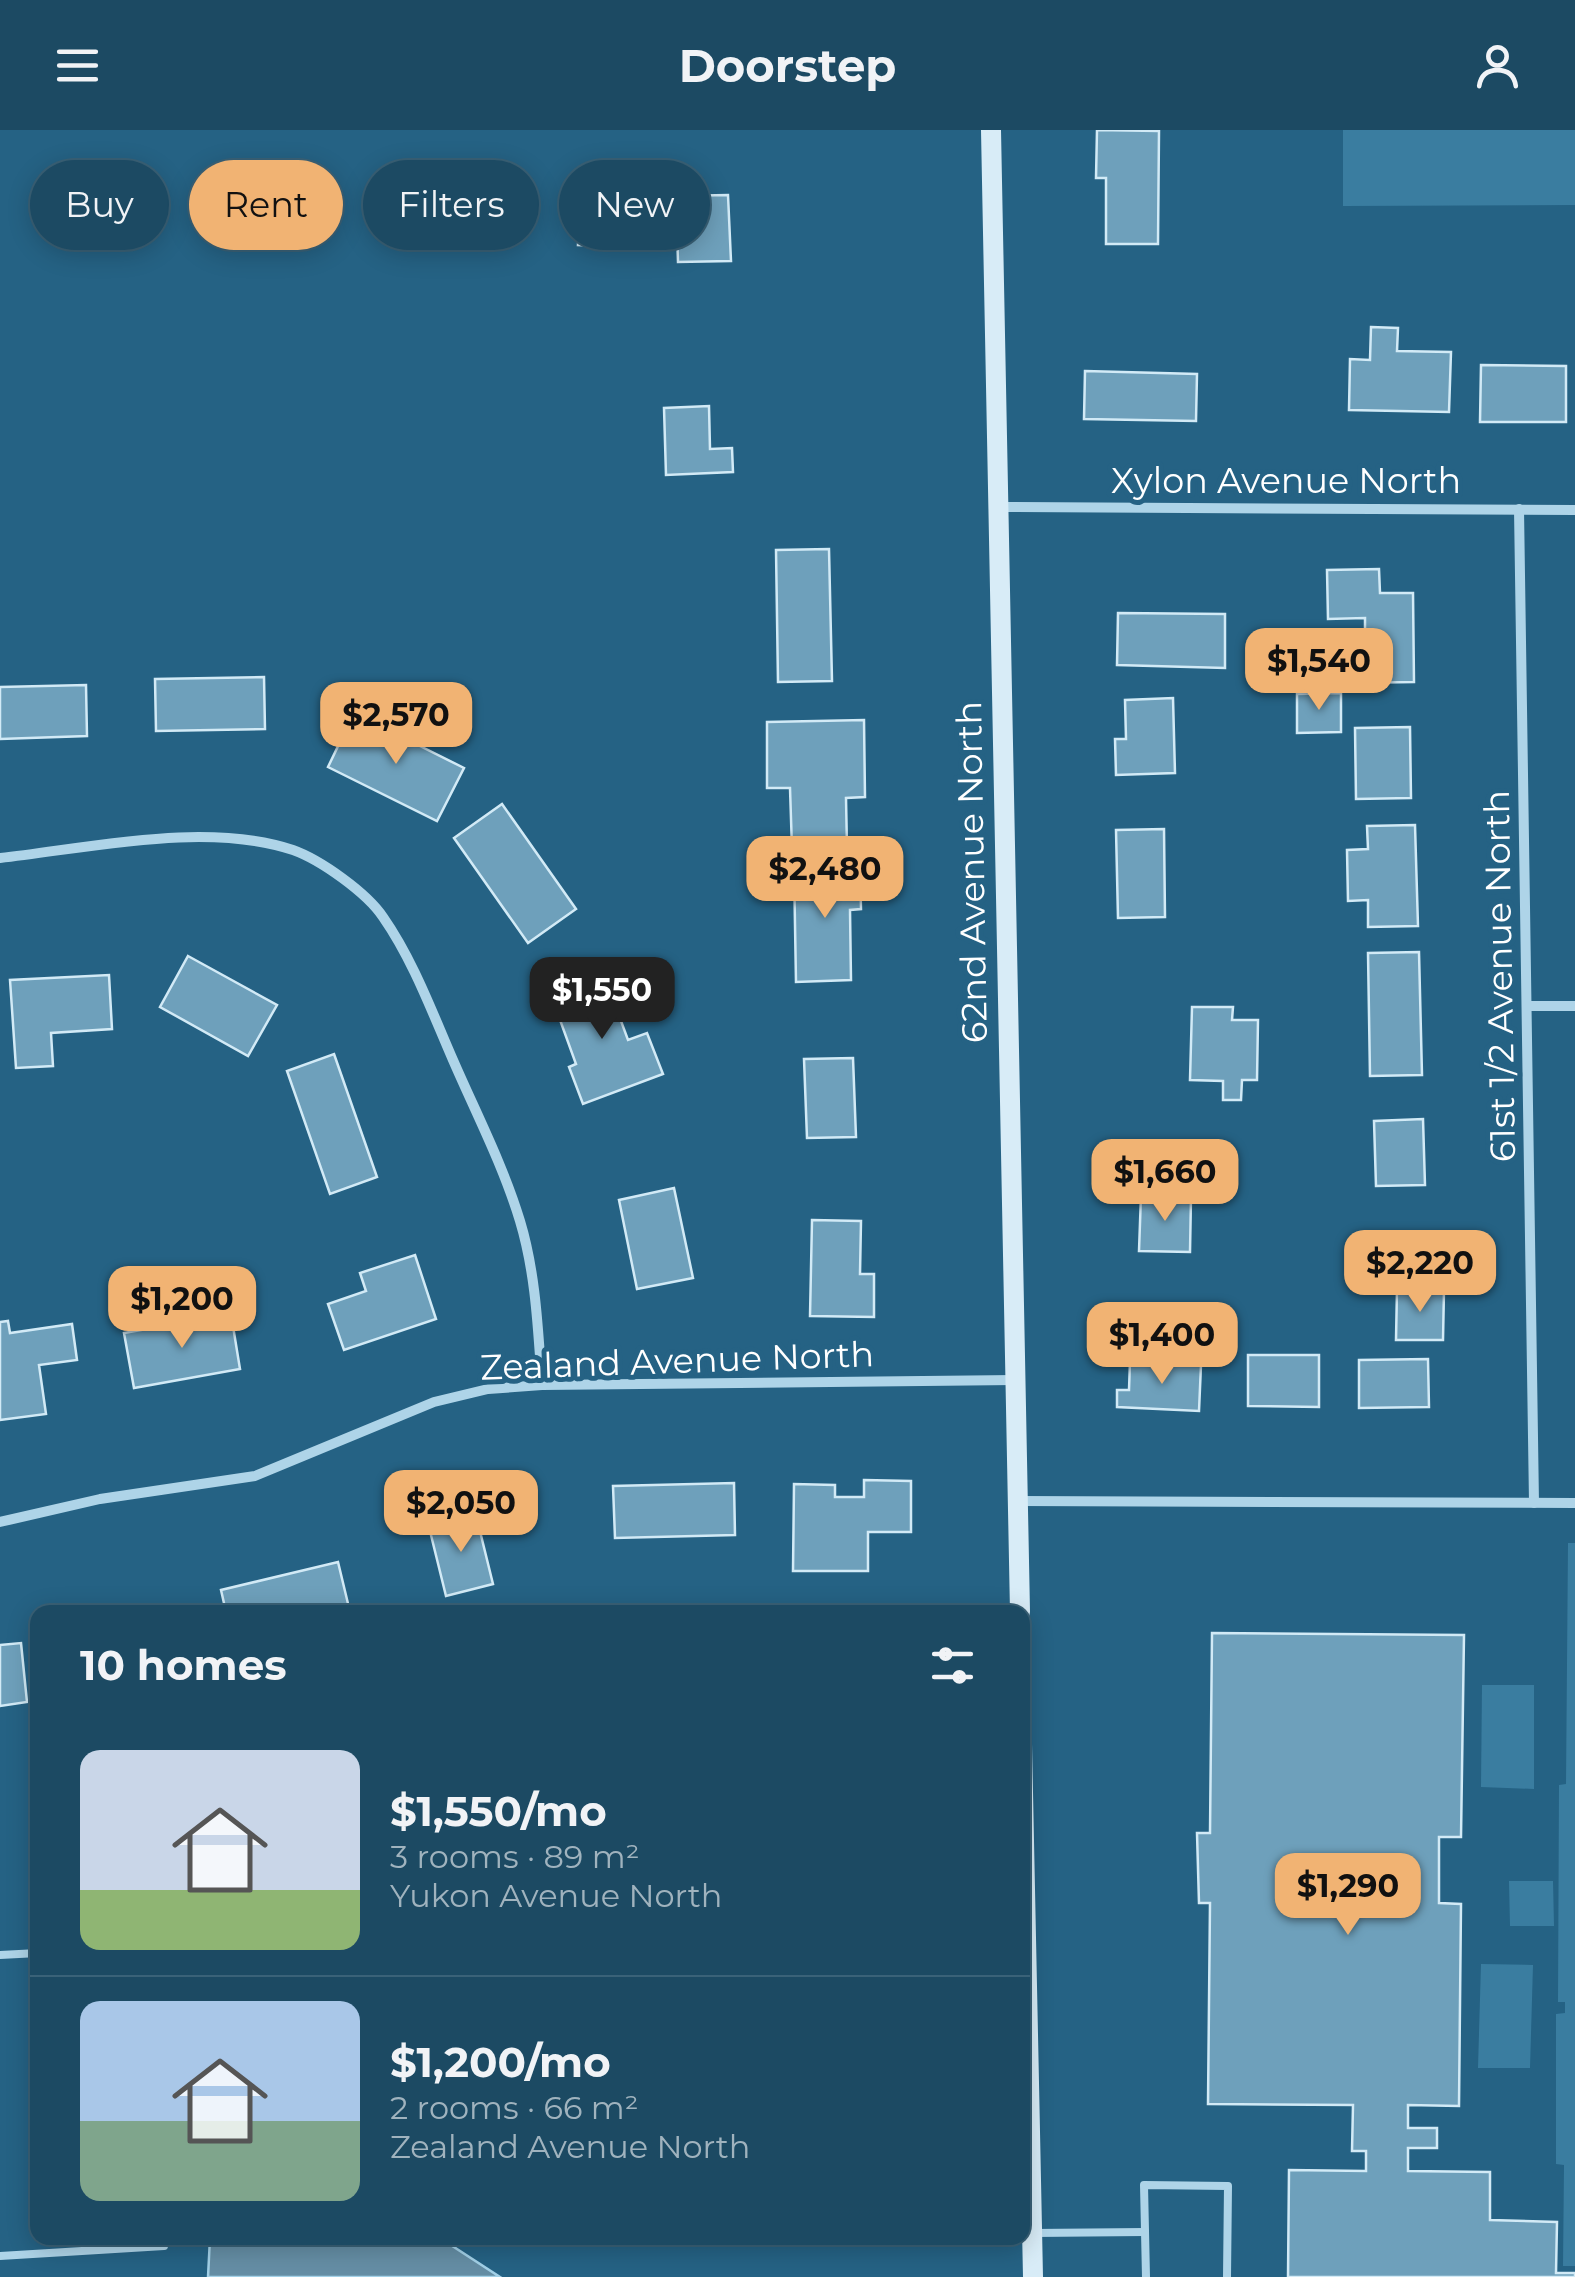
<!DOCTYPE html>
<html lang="en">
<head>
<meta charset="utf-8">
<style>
  body { margin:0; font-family:Montserrat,sans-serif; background:#255169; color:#f1f3f6; height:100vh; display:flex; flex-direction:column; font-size:38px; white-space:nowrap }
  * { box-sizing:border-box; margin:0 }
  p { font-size:32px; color:#a0b3be }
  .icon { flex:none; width:55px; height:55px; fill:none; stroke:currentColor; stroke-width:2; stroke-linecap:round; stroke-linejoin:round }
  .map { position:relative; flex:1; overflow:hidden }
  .panel { position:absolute; left:30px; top:1475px; width:1000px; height:640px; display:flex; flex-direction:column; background:#1c4a63; border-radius:20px; box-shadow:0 5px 25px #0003,0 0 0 2px #3a6278 }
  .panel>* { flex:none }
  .banner { position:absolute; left:30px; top:30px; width:1000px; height:90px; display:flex; gap:20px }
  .price { position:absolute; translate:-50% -85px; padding:0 22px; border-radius:20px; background:#f1b373; color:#111; font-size:32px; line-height:65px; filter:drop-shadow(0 2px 5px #0008) }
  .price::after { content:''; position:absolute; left:50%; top:60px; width:30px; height:22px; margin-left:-15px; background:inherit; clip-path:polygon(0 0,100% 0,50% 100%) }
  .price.current { background:#222; color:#fff }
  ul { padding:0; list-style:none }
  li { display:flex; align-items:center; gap:30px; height:250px; padding:0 50px }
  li+li { border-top:2px solid #3a6278 }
  li span { display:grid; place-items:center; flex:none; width:280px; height:200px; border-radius:20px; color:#555 }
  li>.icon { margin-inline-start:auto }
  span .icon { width:120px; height:120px; fill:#fffc; stroke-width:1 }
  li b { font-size:42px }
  h2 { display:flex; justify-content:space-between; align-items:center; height:120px; padding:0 50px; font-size:42px }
  .chip { padding:0 35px; border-radius:45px; background:#1c4a63; box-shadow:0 5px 25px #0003,0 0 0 2px #3a6278; font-size:35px; line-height:90px }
  .chip.current { background:#f1b373; color:#111 }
  header { display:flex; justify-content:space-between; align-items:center; height:130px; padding:0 50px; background:#1c4a63; font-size:45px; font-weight:700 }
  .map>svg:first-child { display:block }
  .green { fill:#3a7da0 }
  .water { fill:#658ea5; stroke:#a3d1e8; stroke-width:2.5 }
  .building { fill:#6ea0bb; stroke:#d2eaf6; stroke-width:2.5 }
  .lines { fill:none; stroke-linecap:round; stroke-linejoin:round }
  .lane { stroke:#aed4e8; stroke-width:8 }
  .street { stroke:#aed4e8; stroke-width:10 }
  .secondary { stroke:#d8ecf7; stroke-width:20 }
  .labels { text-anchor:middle; stroke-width:10; stroke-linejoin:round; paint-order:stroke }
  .street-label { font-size:35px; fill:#fff; stroke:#256284 }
</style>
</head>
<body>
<header><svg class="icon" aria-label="menu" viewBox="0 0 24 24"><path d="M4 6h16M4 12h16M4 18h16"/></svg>Doorstep<svg class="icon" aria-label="person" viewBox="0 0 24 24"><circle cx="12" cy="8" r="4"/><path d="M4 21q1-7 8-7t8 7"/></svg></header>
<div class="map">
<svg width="1575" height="2147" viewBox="0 0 1575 2147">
  <rect width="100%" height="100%" fill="#256284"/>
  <!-- green -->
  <g class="green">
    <path d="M1343,0H1575V75L1343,76Z"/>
    <path d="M1568,1413H1575V2136H1563L1564,2035L1556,2034V1884L1565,1883V1872H1558L1559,1655L1566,1654Z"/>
    <path d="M1482,1555H1534V1659L1481,1657Z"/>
    <path d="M1509,1751H1553L1554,1796H1510Z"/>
    <path d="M1481,1834L1533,1835L1530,1938H1478Z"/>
  </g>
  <!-- water -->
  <path class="water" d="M210,2108H440L500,2147H208Z"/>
  <!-- building -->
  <g class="building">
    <path d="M1097,0L1159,1L1158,114H1106V48H1096Z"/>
    <path d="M728,65L731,131L678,132L676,66Z"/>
    <path d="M580,76L624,78L622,117L578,115Z"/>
    <path d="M1371,197L1398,198L1397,221L1451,222L1449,282L1349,280L1350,229L1370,230Z"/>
    <path d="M1481,235L1566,236V292H1480Z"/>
    <path d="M1085,241L1197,244L1196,291L1084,289Z"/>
    <path d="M709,276L710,319L732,318L733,342L666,345L664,278Z"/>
    <path d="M829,419L832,551L778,552L776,420Z"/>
    <path d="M1379,439L1380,463H1413L1414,552L1350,553V522L1365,521V488L1328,489L1327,440Z"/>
    <path d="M1118,483L1225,484V538L1117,535Z"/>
    <path d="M264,547L265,599L156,601L155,549Z"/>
    <path d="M86,555L87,606L0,609V557Z"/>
    <path d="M1341,563V602L1297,603V564Z"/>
    <path d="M1173,568L1175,643L1116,645L1115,609H1126L1125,570Z"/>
    <path d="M354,583L464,638L437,691L328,637Z"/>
    <path d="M864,590L865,667L846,668L847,718L792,719L790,658H767V592Z"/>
    <path d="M1410,597L1411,668L1356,669L1355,598Z"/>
    <path d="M502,674L576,779L528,813L454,708Z"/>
    <path d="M1415,695L1418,796L1368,797V770L1348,771L1347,720L1368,719L1367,696Z"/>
    <path d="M1164,699L1165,787L1118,788L1116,700Z"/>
    <path d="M860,735L861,779L850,780L851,850L796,852L794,737Z"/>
    <path d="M1419,822L1422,945L1370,946L1368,823Z"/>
    <path d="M188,826L277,875L248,926L160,877Z"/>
    <path d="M109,845L112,899L51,903L53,936L16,938L10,850Z"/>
    <path d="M604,845L628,910L647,903L663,944L583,974L569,937L576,934L551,865Z"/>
    <path d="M1192,877H1233L1232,890H1258L1257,950H1242L1241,970H1223V951L1190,950Z"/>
    <path d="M334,924L377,1047L330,1064L287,941Z"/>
    <path d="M853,928L856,1007L807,1008L804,929Z"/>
    <path d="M1423,989L1425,1055L1376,1056L1374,991Z"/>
    <path d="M674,1058L693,1148L637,1159L619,1070Z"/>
    <path d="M1141,1065L1191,1067L1190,1122L1139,1121Z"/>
    <path d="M812,1090L861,1091L860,1144H874V1187L810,1186Z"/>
    <path d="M415,1125L436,1189L344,1220L328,1174L366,1161L360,1143Z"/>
    <path d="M1397,1159L1444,1160L1443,1210H1396Z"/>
    <path d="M231,1184L240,1239L134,1258L124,1203Z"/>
    <path d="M8,1191L10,1203L72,1194L77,1230L39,1235L46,1284L0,1290V1192Z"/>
    <path d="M1248,1225H1319V1277L1248,1276Z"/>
    <path d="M1428,1229L1429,1277L1359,1278V1230Z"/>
    <path d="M1130,1231L1201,1235L1199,1281L1117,1277V1260H1129Z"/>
    <path d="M864,1350L911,1351V1402H868V1441H793L794,1354L835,1355V1367H864Z"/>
    <path d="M734,1353L735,1405L615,1408L613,1356Z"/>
    <path d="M476,1385L493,1454L446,1466L429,1397Z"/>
    <path d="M338,1432L350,1482H226L221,1460Z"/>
    <path d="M1212,1503L1464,1505L1461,1707H1439V1773L1461,1774L1459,1976L1408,1975V1998H1437V2018H1408V2041L1490,2042V2090L1557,2092L1556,2143H1575V2147H1288L1289,2040L1366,2041V2021H1352L1353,1975L1208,1974L1210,1773H1199L1197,1703H1210Z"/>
    <path d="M21,1513L27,1572L0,1576V1515Z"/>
  </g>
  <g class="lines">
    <!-- lane -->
    <g class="lane">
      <path d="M0,1825L38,1823"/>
      <path d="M1033,2103L1145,2102"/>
      <path d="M0,2126L164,2116"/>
      <path d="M1146,2147L1144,2055L1228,2056L1227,2147"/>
    </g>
    <!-- street -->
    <g class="street">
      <path d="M996,377L1575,380"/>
      <path d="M1519,379L1534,1373"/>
      <path d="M0,728C90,718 206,691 293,720C321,730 367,763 383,787C413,830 432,882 453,930C476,983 503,1035 520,1091C536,1144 538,1200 542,1255"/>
      <path d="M1528,876H1575"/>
      <path d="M1018,1371L1575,1373"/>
      <path d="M0,1392L100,1369L255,1346L434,1272L488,1259L542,1255L1015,1250"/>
    </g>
    <!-- secondary -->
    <g class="secondary">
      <path d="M991,0L1020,1482"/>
      <path d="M1022,1614L1033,2147"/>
    </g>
  </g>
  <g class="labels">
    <!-- street labels -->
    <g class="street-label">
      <text x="1286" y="363">Xylon Avenue North</text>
      <text transform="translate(972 742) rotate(-91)" y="12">62nd Avenue North</text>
      <text transform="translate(1500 846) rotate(-91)" y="12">61st 1/2 Avenue North</text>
      <text transform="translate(677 1231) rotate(-2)" y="12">Zealand Avenue North</text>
    </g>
  </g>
</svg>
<b class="price" style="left:1319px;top:583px">$1,540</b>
<b class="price" style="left:396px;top:637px">$2,570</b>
<b class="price" style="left:825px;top:791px">$2,480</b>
<b class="price current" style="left:602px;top:912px">$1,550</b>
<b class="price" style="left:1165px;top:1094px">$1,660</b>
<b class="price" style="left:1420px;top:1185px">$2,220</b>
<b class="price" style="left:182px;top:1221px">$1,200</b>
<b class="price" style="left:1162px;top:1257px">$1,400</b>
<b class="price" style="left:461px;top:1425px">$2,050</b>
<b class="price" style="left:1348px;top:1808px">$1,290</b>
<div class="banner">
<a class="chip">Buy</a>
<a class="chip current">Rent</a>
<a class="chip">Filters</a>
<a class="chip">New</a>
</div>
<section class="panel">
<h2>10 homes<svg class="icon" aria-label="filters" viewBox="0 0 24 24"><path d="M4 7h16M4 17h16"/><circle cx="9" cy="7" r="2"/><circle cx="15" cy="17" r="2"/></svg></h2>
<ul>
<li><span style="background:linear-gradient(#c9d6e8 70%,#8fb573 0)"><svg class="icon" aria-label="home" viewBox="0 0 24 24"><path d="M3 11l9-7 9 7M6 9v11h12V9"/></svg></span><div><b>$1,550/mo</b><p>3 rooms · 89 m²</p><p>Yukon Avenue North</p></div></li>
<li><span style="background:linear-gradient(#a9c7e8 60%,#7fa58c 0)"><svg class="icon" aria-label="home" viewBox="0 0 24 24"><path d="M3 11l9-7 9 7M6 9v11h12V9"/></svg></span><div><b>$1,200/mo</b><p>2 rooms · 66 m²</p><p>Zealand Avenue North</p></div></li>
</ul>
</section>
</div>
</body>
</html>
